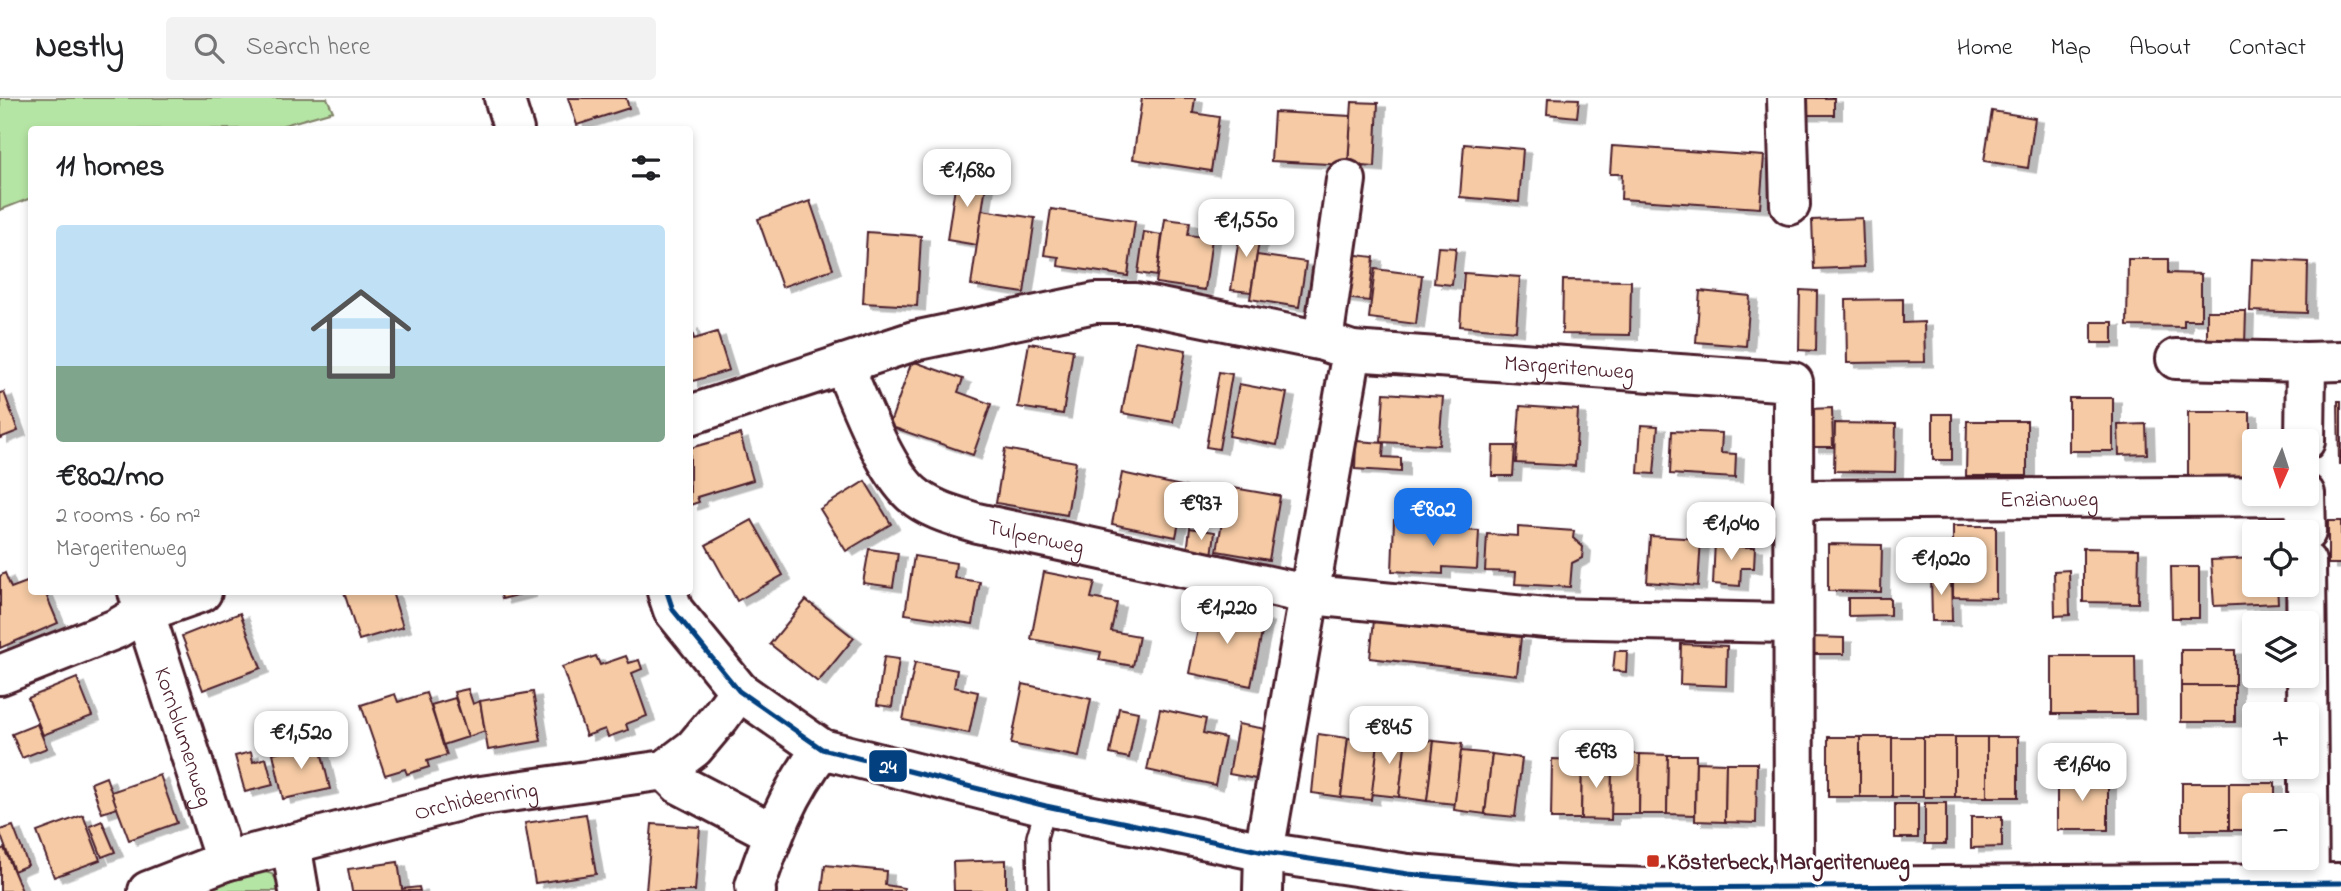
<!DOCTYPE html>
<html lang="en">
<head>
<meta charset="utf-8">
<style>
  body { margin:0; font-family:"Indie Flower",sans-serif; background:#f2f2f2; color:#202124; height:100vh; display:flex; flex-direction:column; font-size:26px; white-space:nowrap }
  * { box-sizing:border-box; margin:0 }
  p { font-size:23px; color:#757577 }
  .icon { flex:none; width:38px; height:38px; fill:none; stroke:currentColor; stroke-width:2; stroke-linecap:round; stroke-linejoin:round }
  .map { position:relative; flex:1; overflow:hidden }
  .panel { position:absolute; left:28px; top:28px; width:665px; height:469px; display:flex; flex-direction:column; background:#fff; border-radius:7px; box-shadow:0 4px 10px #0003 }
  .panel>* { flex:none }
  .needle { width:46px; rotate:183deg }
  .fabs { position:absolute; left:2242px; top:331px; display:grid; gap:14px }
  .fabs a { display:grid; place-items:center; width:77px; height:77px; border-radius:7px; background:#fff; box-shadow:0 4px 10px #0003; font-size:35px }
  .price { position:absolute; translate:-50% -60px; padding:0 16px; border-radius:14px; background:#fff; color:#222; font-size:23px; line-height:46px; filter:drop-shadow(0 2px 4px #0008) }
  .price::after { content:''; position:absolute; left:50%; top:42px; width:21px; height:16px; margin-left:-10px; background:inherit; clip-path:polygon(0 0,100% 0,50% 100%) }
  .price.selected { background:#1a73e8; color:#fff }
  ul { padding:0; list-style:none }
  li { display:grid; align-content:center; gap:14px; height:371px; padding:0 28px }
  li span { display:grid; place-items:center; height:217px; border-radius:7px; color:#555 }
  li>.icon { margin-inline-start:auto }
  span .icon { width:126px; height:126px; fill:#fffc; stroke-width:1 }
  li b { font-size:30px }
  h2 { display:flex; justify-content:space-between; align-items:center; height:84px; padding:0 28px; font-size:30px }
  header { display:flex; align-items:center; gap:42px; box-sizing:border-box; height:98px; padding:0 35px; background:#fff; border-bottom:2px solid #e0e0e0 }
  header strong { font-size:33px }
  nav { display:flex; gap:38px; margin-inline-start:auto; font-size:24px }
  .search { width:490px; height:63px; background:#f2f2f2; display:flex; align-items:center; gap:18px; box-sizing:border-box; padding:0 24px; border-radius:7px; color:#757577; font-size:26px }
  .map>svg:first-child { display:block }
  .green { fill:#b5e5a4; stroke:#808268; stroke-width:2 }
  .building { fill:#f5caa4; stroke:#4a1f2b; stroke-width:2; filter:url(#shadow) }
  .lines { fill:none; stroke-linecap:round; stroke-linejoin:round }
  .service-casing { stroke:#4a1f2b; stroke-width:24 }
  .minor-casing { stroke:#4a1f2b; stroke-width:44 }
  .service { stroke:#fff; stroke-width:19 }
  .minor { stroke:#fff; stroke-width:38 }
  .bus-1-casing { stroke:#fff; stroke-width:10 }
  .bus-1 { stroke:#024080; stroke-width:5 }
  .poi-dot { fill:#c8321e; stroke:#fff; stroke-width:2.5 }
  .labels { text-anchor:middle; stroke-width:7; stroke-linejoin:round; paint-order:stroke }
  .street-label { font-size:23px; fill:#4a1f2b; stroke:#fff }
  .poi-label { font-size:23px; font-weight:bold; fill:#4a1f2b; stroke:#fff; text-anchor:start }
  .line-badge { stroke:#fff; stroke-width:2.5 }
  .badge-label { font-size:19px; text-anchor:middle; font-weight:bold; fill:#fff }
</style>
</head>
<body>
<header>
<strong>Nestly</strong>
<div class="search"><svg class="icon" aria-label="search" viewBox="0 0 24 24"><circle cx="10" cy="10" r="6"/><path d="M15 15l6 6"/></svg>Search here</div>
<nav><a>Home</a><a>Map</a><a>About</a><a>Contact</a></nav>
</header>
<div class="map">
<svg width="2341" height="793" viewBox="0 0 2341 793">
  <defs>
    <filter id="shadow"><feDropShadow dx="8" dy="4.5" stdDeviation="0" flood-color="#0004"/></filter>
  </defs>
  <rect width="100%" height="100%" fill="#fff"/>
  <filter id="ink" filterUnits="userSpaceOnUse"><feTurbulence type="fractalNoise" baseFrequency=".0143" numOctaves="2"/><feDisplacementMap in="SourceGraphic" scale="14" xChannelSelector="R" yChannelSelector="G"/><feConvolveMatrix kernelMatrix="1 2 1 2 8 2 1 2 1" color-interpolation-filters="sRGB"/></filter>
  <g filter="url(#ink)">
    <!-- green -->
    <g class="green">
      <path d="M0,0H327L333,13L270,31L32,32L31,100L0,112Z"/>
      <path d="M252,770L272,776L285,793H190Z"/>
    </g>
    <!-- building -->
    <g class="building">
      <path d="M568,0H626L629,10L577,27Z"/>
      <path d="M1142,0H1195L1193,15L1219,19L1211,73L1133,61Z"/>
      <path d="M1548,0L1579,1L1577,19L1547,16Z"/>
      <rect x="1799" y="0" width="35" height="17"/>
      <path d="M1352,4L1378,5L1375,69L1348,67Z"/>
      <path d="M1992,13L2035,20L2028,70L1984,63Z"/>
      <path d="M1274,14L1351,18L1348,67L1271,63Z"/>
      <path d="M1464,46L1523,51L1519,104L1460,99Z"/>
      <path d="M1612,48L1764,58L1760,110L1621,101L1622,76H1610Z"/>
      <path d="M957,75L987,80L977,147L947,142Z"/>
      <path d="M810,103L833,171L782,189L758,121Z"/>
      <path d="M1051,111L1135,123L1128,178L1058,168L1059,159L1044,157Z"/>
      <path d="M982,112L1035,120L1024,195L971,187Z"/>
      <path d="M1862,120L1864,169L1814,171L1812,122Z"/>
      <path d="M1165,121L1190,124L1188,137L1212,140L1205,192L1156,185Z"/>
      <path d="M1241,127L1261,130L1251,194L1231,192Z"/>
      <path d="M867,134L921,138L917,208L863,205Z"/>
      <path d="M1144,134L1162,137L1157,178L1138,175Z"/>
      <path d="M1438,149L1456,150L1452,187L1434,185Z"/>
      <path d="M1349,156L1374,159L1369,203L1344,200Z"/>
      <path d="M1257,157L1306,164L1299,209L1250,201Z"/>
      <path d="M2128,161H2168V175L2201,176V222H2184V229L2127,228Z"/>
      <path d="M2252,161L2308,164L2307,215L2250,213Z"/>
      <path d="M1375,171L1422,177L1416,226L1369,220Z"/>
      <path d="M1464,175L1520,179L1516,233L1460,228Z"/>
      <path d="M1563,182L1631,183L1630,237L1562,236Z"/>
      <path d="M1800,192L1817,193L1816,253L1799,252Z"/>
      <path d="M1700,193L1750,198L1746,248L1696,244Z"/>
      <path d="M1903,201V225L1924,224L1925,264L1847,265L1846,202Z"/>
      <path d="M2207,213H2246L2245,247H2207Z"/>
      <rect x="2092" y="224" width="21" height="21"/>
      <path d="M690,226L694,241L717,234L729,272L690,284Z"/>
      <path d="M1135,243L1186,252L1173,324L1122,315Z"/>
      <path d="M1029,245L1073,252L1063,316L1018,309Z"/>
      <path d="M912,263L963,281L958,294L991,306L973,357L889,328Z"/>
      <path d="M1219,274L1232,276L1219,351L1206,349Z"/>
      <path d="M1239,286L1287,295L1277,347L1229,338Z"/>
      <path d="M4,294L18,333L0,340V295Z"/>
      <path d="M1384,295L1443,299L1439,347L1381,344Z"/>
      <rect x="2069" y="300" width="44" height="53"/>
      <path d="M2338,303H2341V366H2339Z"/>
      <path d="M1520,308L1578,312L1575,368L1516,365Z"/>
      <path d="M1832,310L1833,349H1811L1810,311Z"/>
      <rect x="2188" y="314" width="62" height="74"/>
      <rect x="1933" y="316" width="19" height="46"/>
      <path d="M1967,323H2027V378H1966Z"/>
      <path d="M1835,325L1896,326L1895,374L1834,373Z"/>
      <path d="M2146,326L2147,356L2119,357L2118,327Z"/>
      <path d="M1641,327L1658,328L1654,376L1638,375Z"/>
      <path d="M1672,333L1722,335L1721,355L1736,356L1735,380L1670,376Z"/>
      <path d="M740,336L753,382L697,399L699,404L690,407V350Z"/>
      <path d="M1356,343L1384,345L1383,359L1401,360V374L1355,371Z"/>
      <path d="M1493,348H1515L1513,378H1492Z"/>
      <path d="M1005,351L1076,364L1067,417L996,405Z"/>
      <path d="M1122,375L1186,389L1176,439L1112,426Z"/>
      <path d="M865,383L891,426L846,453L820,411Z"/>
      <path d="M1228,389L1280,398L1269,462L1217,453Z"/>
      <path d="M752,422L783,477L737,503L706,447Z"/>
      <path d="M1394,422L1446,426L1445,431L1479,433L1477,471L1443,469V476L1392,473Z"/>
      <rect x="2328" y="423" width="13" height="43"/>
      <path d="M1953,428H1996V500L1953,499Z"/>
      <path d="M1518,429L1574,433L1573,440L1583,449L1582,460L1572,465L1570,489L1515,486L1516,474L1485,473L1487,436L1518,438Z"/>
      <path d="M1190,430L1215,434L1212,458L1187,455Z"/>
      <path d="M1650,438L1701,441L1698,488L1647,484Z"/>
      <path d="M1715,443L1742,445V449H1755L1754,470H1741L1740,488L1713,486Z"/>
      <path d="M1828,446L1882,447L1881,494L1828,493Z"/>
      <path d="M2083,450L2139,451L2138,505L2083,504Z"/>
      <path d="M869,451L898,455L893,489L863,485Z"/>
      <path d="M914,458L956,465L954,480L980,484L973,526L905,516Z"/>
      <path d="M2254,460V486H2277L2278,505L2214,508L2211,462Z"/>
      <path d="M2171,469H2199V520H2172Z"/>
      <path d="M2069,472L2070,517L2055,518L2054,473Z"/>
      <path d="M1044,474L1095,484L1091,500L1117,505L1111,533L1139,538L1133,568L1099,562L1101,554L1031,541Z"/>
      <path d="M5,475L11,490L32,482V494H45L58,525L0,550V478Z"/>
      <path d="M1931,475H1951L1952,523H1932Z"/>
      <path d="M344,494H392L403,529L359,542Z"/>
      <path d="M500,494H529L502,501Z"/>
      <path d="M1848,500H1890V517L1848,518Z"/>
      <path d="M806,502L854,540L818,584L770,546Z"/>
      <path d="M1203,507L1265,520L1251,588L1189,575Z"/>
      <path d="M240,515L261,570L203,592L182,538Z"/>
      <path d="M1374,522L1521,539L1517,577L1370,560Z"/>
      <path d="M1812,539L1844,540V556H1812Z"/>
      <path d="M1681,546L1727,548L1726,588L1680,586Z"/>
      <rect x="2181" y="552" width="54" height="36"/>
      <path d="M1615,553H1627L1626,574L1613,573Z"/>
      <path d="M596,558L600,567L626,558L629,565L639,562L642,571L632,575L647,618L626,626L628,632L608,639L605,631L586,638L562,569Z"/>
      <path d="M2052,558H2135L2136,616H2052Z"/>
      <path d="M884,559L899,561L892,609L877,607Z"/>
      <path d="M915,564L957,572L954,589L978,594L969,635L903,622Z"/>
      <path d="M77,580L92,618L43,637L28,600Z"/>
      <path d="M1023,586L1091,601L1079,659L1011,646Z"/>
      <rect x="2181" y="588" width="54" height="36"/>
      <path d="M468,591L473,606L480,603L485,633L468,639L454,594Z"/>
      <path d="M533,594L541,643L488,652L480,603Z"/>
      <path d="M426,595L447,657L427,663L429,669L407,676L405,671L385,677L361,607L395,596L398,604Z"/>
      <path d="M455,600L468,639L443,647L431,607Z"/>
      <path d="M1119,610L1138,614L1129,660L1110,656Z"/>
      <path d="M1160,611L1206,621L1203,635L1225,640L1215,687L1147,672Z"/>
      <path d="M37,626L47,650L22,660L12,636Z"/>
      <path d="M1238,626L1266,631L1256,681L1229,676Z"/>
      <path d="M1318,636L1348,640L1341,699L1312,695Z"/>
      <path d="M1379,637L1406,640L1399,699L1371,696Z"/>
      <rect x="1828" y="639" width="32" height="60"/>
      <rect x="1860" y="639" width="32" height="60"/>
      <rect x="1892" y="639" width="31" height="60"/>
      <rect x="1923" y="639" width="32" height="60"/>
      <rect x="1955" y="639" width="32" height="60"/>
      <rect x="1987" y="639" width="31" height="60"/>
      <path d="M1348,640L1378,644L1371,702L1341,699Z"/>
      <path d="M1406,640L1434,643L1427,703L1399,699Z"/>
      <path d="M1434,643L1462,646L1455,706L1427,703Z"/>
      <path d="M319,644L330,691L283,701L273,655Z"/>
      <path d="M1461,653L1492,656L1485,716L1454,712Z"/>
      <path d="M251,654L253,664L266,660L273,687L245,694L235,658Z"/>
      <path d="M1492,656L1522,660L1515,719L1485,716Z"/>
      <path d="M1612,656H1640L1639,716H1611Z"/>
      <path d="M1640,656L1668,657L1667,716H1639Z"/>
      <path d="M1668,657H1696L1695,717L1667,716Z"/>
      <path d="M1552,661L1582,662L1581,721H1551Z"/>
      <path d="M1582,662L1612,663L1611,722L1581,721Z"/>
      <path d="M1696,664L1726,665L1725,724L1695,723Z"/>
      <path d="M1726,665H1757L1756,725L1725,724Z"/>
      <path d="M160,677L177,725L129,742L111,694Z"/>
      <path d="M2057,677L2108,678V732H2057Z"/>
      <path d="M106,679L117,710L102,715L91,685Z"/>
      <rect x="2182" y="685" width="47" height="47"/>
      <path d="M2229,685H2275V707H2254V732H2229Z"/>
      <rect x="1925" y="705" width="21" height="41"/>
      <rect x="1895" y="706" width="23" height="34"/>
      <path d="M586,716L596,776L535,785L525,725Z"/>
      <path d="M83,717L100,762L54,779L37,734Z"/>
      <path d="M1971,719H2002V749L1971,750Z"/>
      <path d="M102,723L115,754L102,759L90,728Z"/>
      <path d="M652,726L700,729L695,793H646Z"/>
      <path d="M13,728L28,767L14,773L0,735V732Z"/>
      <path d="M4,750L22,793H0V752Z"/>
      <path d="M1006,762V793H954L953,764Z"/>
      <path d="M398,764L402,791L419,789L420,793H352L348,771Z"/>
      <path d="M825,767L886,773L885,787L904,790V793H822Z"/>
    </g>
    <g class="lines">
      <defs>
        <path id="service" d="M1038,793L1037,739L1046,708"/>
        <g id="minor">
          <path d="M504,0L514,32"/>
          <path d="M1787,0L1790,107"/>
          <path d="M1323,243L1346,82"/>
          <path d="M2176,261L2306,264"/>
          <path id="s1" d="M843,266C859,302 884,371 912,396C930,412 955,418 977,425L1311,497L1546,520L1793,525"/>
          <path id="s2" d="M690,317L914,243L1095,205H1136L1323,243L1352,253L1793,284L1794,793"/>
          <path d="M2305,343L2306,264L2341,263"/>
          <path d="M2305,396L2306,434"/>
          <path id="s3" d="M1793,402L2305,398"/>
          <path d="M2306,464L2309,793"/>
          <path id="s4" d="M138,494L225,763"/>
          <path d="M667,494L673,512L739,593L822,651L1046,708L1264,754L1408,776L1519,786L1650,790L2341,785"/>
          <path d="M0,577L116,531L145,514L202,494"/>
          <path d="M665,672L679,686L773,735"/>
          <path d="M291,746L299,793"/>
          <path id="s5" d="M148,793L225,763L474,699L665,672L694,650L720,619L739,593"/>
          <path d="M756,793L755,788C773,736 788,695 822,651"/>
          <path d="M1263,793L1264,754L1352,253"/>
        </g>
      </defs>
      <!-- service casing -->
      <use href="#service" class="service-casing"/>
      <!-- minor casing -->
      <use href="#minor" class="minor-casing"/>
      <!-- service -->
      <use href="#service" class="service"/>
      <!-- minor -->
      <use href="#minor" class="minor"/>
      <defs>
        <path id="bus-1" d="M667,494L673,512L739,593L822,651L1046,708L1264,754L1408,776L1519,786L1650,790L2341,785"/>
      </defs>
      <!-- bus-1 casing -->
      <use href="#bus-1" class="bus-1-casing"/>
      <!-- bus-1 -->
      <use href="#bus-1" class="bus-1"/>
    </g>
  </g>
  <!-- markers -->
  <rect class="poi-dot" x="1646" y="756" width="14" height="14" rx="3.5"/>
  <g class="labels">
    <!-- street labels -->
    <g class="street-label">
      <text dy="8" stroke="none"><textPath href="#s2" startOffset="901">Margeritenweg</textPath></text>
      <text dy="8" stroke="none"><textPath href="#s3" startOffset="256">Enzianweg</textPath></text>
      <text dy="8" stroke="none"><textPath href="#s1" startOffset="280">Tulpenweg</textPath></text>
      <text dy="8" stroke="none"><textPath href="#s4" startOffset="152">Kornblumenweg</textPath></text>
      <text dy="8" stroke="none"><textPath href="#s5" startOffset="341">Orchideenring</textPath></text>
    </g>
    <!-- poi labels -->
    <g class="poi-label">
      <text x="1667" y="771">Kösterbeck, Margeritenweg</text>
    </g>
  </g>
  <rect class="line-badge" x="868" y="651" width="40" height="34" rx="7" fill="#024080"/>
  <g class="badge-label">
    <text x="888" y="675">24</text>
  </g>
</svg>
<div class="fabs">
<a><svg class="needle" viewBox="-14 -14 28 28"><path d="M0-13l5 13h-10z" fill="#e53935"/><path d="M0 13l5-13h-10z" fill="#757577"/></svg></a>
<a><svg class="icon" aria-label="locate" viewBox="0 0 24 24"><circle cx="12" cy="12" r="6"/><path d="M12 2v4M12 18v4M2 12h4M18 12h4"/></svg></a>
<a><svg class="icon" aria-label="layers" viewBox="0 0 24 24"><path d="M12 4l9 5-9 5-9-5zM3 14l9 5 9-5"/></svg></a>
<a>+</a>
<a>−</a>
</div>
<b class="price" style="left:967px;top:111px">€1,680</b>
<b class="price" style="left:1246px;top:161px">€1,550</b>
<b class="price" style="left:1201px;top:444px">€937</b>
<b class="price selected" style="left:1433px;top:450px">€802</b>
<b class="price" style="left:1731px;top:464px">€1,040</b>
<b class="price" style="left:1941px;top:499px">€1,020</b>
<b class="price" style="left:1227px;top:548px">€1,220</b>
<b class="price" style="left:1389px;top:668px">€845</b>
<b class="price" style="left:301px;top:673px">€1,520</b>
<b class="price" style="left:1596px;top:692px">€693</b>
<b class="price" style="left:2082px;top:705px">€1,640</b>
<section class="panel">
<h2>11 homes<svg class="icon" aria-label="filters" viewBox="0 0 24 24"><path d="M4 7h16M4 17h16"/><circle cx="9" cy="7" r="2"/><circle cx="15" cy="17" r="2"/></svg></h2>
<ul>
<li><span style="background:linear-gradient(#bfe0f5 65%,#7fa58c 0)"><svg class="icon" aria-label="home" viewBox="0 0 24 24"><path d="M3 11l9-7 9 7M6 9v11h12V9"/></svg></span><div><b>€802/mo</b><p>2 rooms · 60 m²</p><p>Margeritenweg</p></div></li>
</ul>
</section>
</div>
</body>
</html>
